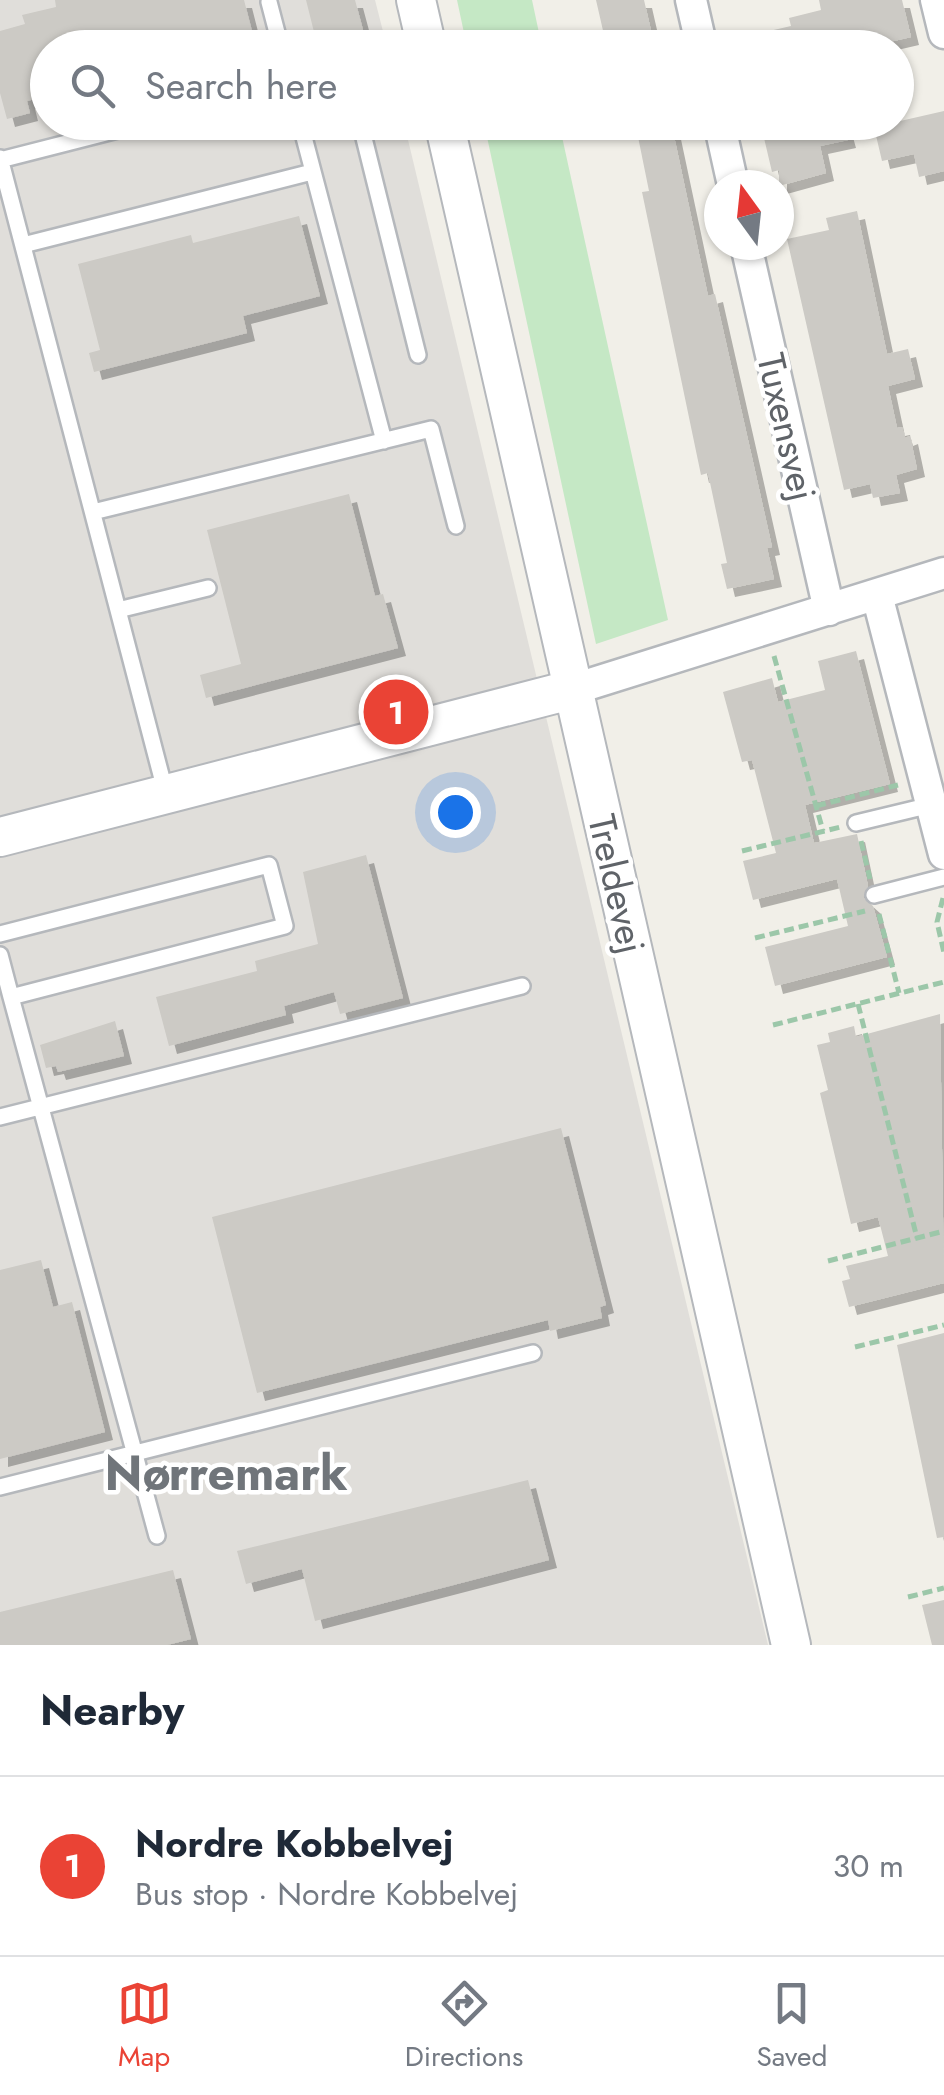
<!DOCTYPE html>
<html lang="en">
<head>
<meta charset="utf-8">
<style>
	body { margin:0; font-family:Jost,sans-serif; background:#f6f6f7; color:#1f2937 }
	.compass { position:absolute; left:704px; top:170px; width:90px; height:90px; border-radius:50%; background:#fff; box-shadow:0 2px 8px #0004; rotate:345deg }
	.you { position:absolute; left:455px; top:812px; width:35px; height:35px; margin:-25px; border:8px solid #fff; border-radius:50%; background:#1a73e8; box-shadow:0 0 0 15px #1a73e833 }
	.badge { display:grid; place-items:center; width:65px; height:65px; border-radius:50%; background:#ea4335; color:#fff; font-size:32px; font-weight:700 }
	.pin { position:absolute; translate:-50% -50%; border:5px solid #fff; box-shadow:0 2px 10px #0006 }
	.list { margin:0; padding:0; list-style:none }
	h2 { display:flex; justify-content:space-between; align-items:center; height:130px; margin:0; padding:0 40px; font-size:42px }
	h2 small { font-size:32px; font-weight:400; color:#747a83 }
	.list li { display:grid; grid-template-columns:65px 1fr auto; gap:30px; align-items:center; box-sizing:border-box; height:180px; padding:0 40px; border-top:2px solid #e0e1e3 }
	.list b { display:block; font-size:38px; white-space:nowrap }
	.list p { margin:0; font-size:32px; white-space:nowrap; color:#747a83 }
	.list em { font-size:32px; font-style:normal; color:#747a83 }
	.icon { flex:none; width:55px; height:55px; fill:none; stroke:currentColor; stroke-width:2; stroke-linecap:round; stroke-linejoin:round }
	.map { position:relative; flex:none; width:944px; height:1645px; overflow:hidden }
	.search { position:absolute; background:#fff; box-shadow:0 2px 8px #0004; left:30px; right:30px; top:30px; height:110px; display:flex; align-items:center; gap:25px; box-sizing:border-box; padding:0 35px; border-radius:55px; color:#747a83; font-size:38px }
	.sheet { height:310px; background:#fff }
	nav { display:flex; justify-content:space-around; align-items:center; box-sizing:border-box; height:140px; border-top:2px solid #e0e1e3; background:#fff; font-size:28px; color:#747a83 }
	nav a { display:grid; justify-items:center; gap:5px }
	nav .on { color:#ea4335 }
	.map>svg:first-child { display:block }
</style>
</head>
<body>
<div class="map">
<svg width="944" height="1645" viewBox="0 0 944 1645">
	<defs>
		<filter id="shadow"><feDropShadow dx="8" dy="8" stdDeviation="0" flood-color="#0004"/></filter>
	</defs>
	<rect width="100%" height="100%" fill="#f1efe8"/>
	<path fill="#e0deda" d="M 0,0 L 375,0 L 387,47 L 48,48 L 48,122 L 404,123 L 768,1645 L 0,1645 Z"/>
	<path fill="#c5e8c5" d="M 457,0 L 532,0 L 542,47 L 467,47 Z
		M 484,123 L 559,123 L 668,620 L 596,644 Z"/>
	<path fill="#cccac5" filter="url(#shadow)" d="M 55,0 L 244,0 L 255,43 L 238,48 L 48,48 L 48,96 L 27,101 L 30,113 L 7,119 L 0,93 L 0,31 L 25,24 L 22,15 L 56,7 Z
		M 306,0 L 355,0 L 366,41 L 318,48 Z
		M 596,0 L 644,0 L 655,48 L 607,48 Z
		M 819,0 L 902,0 L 911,37 L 885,43 L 886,48 L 736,48 L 735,39 L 791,26 L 789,18 L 821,10 Z
		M 944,111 L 944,171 L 919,177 L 914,154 L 882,161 L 874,127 Z
		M 635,122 L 671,122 L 708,296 L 715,294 L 753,462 L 772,547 L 767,548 L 774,579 L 727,589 L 721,564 L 727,563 L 708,473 L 701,475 L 642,192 L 649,191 Z
		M 813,122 L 843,122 L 848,140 L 820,146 L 826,173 L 779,186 L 779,170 L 772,172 L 764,138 L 779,135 L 779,126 L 786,125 L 788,132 L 813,126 Z
		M 857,211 L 887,354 L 908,349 L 915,379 L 888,386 L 897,428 L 902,427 L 905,438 L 910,436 L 917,469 L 896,475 L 900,493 L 873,498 L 870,484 L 844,490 L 787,239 L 829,230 L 826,218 Z
		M 299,216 L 320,296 L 243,316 L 247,333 L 94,372 L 89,353 L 100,350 L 78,264 L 191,235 L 193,243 Z
		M 349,494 L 375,596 L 383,594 L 398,648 L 206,698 L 200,675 L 241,664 L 207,530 Z
		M 856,651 L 890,784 L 805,805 L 814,843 L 857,834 L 868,886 L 863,897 L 873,906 L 887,957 L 775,986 L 765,947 L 848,926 L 837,879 L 753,900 L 743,861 L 776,853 L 752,760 L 742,762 L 723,692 L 772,678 L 778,702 L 825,690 L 818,661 Z
		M 366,855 L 403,998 L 340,1014 L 334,992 L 284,1006 L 286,1015 L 169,1046 L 156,997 L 257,971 L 255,961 L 318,944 L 303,872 Z
		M 940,1014 L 944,1283 L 849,1307 L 842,1281 L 850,1279 L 846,1266 L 888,1256 L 878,1217 L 851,1224 L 820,1093 L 828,1090 L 817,1045 L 830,1042 L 828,1033 L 854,1026 L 856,1037 Z
		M 115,1021 L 124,1056 L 58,1072 L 56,1066 L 46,1068 L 40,1045 Z
		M 561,1128 L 606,1305 L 600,1307 L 602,1318 L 550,1331 L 548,1320 L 257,1393 L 212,1217 Z
		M 41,1260 L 53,1307 L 72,1302 L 105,1432 L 0,1459 L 0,1270 Z
		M 944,1333 L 944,1537 L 937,1538 L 897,1345 Z
		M 528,1480 L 549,1560 L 315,1621 L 302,1569 L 246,1584 L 237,1551 Z
		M 173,1570 L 191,1639 L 167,1645 L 0,1645 L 0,1612 Z
		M 944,1600 L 944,1645 L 932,1645 L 922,1605 Z"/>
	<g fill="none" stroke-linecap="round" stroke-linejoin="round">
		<defs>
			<path id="service" d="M 269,2 L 281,48
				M 300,122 L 384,441
				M 360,122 L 418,355
				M 0,158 L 166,794
				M 0,160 L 149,122
				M 23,245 L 312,172
				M 93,512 L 431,429 L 456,526
				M 118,610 L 208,588
				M 856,823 L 935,804
				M 874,895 L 944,877
				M 0,934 L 269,865 L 285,926 L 11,997 L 0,955
				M 11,997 L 157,1536
				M 0,1117 L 522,986
				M 0,1487 L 533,1353"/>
			<path id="minor" d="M 691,0 L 702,48
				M 936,0 L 944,33
				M 719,122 L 733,185
				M 746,245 L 829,610
				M 877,595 L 944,854
				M 574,689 L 944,573"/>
			<path id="tertiary" d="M 416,0 L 427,48
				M 444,122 L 791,1645
				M 0,837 L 574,689"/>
		</defs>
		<use href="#service" stroke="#b5b8bc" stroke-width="20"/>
		<use href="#minor" stroke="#b5b8bc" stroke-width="35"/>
		<use href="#tertiary" stroke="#b5b8bc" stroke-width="42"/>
		<path stroke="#9cc7a9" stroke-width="5" stroke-dasharray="10 5" stroke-linecap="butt" d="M 774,656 L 823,831
			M 816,806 L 898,785
			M 861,841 L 870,879
			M 742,851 L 841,827
			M 943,898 L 937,922 L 944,953
			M 879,914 L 899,993
			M 755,938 L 865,911
			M 858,1004 L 917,1238
			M 773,1025 L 944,982
			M 828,1261 L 944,1231
			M 855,1347 L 944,1325
			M 908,1597 L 944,1588"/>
		<use href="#service" stroke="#fff" stroke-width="15"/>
		<use href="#minor" stroke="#fff" stroke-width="30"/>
		<use href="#tertiary" stroke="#fff" stroke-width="38"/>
	</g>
	<g text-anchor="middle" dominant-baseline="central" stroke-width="9" stroke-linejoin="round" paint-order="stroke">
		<g font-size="38" fill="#5f6368" stroke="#fff">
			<text transform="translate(787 427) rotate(77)">Tuxensvej</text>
			<text transform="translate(617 884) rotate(77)">Treldevej</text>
		</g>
		<g font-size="48" font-weight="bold" fill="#70757a" stroke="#fff">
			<text x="226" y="1473">Nørremark</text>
		</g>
	</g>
</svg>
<svg class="compass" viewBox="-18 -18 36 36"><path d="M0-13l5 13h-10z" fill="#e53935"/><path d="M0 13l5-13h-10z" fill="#747a83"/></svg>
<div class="you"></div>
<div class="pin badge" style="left:396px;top:712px">1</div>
<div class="search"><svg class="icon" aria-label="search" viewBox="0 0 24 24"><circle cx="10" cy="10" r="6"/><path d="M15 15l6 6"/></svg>Search here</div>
</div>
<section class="sheet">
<h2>Nearby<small></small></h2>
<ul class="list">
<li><span class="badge">1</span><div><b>Nordre Kobbelvej</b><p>Bus stop · Nordre Kobbelvej</p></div><em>30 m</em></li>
</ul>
</section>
<nav>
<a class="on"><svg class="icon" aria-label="map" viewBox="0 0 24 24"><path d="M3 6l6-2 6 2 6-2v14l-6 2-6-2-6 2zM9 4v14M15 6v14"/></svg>Map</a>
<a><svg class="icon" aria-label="directions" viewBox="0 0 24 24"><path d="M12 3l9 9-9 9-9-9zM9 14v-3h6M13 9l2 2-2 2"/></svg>Directions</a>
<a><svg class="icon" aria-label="saved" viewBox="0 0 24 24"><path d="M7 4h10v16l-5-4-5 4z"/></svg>Saved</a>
</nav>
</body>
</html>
